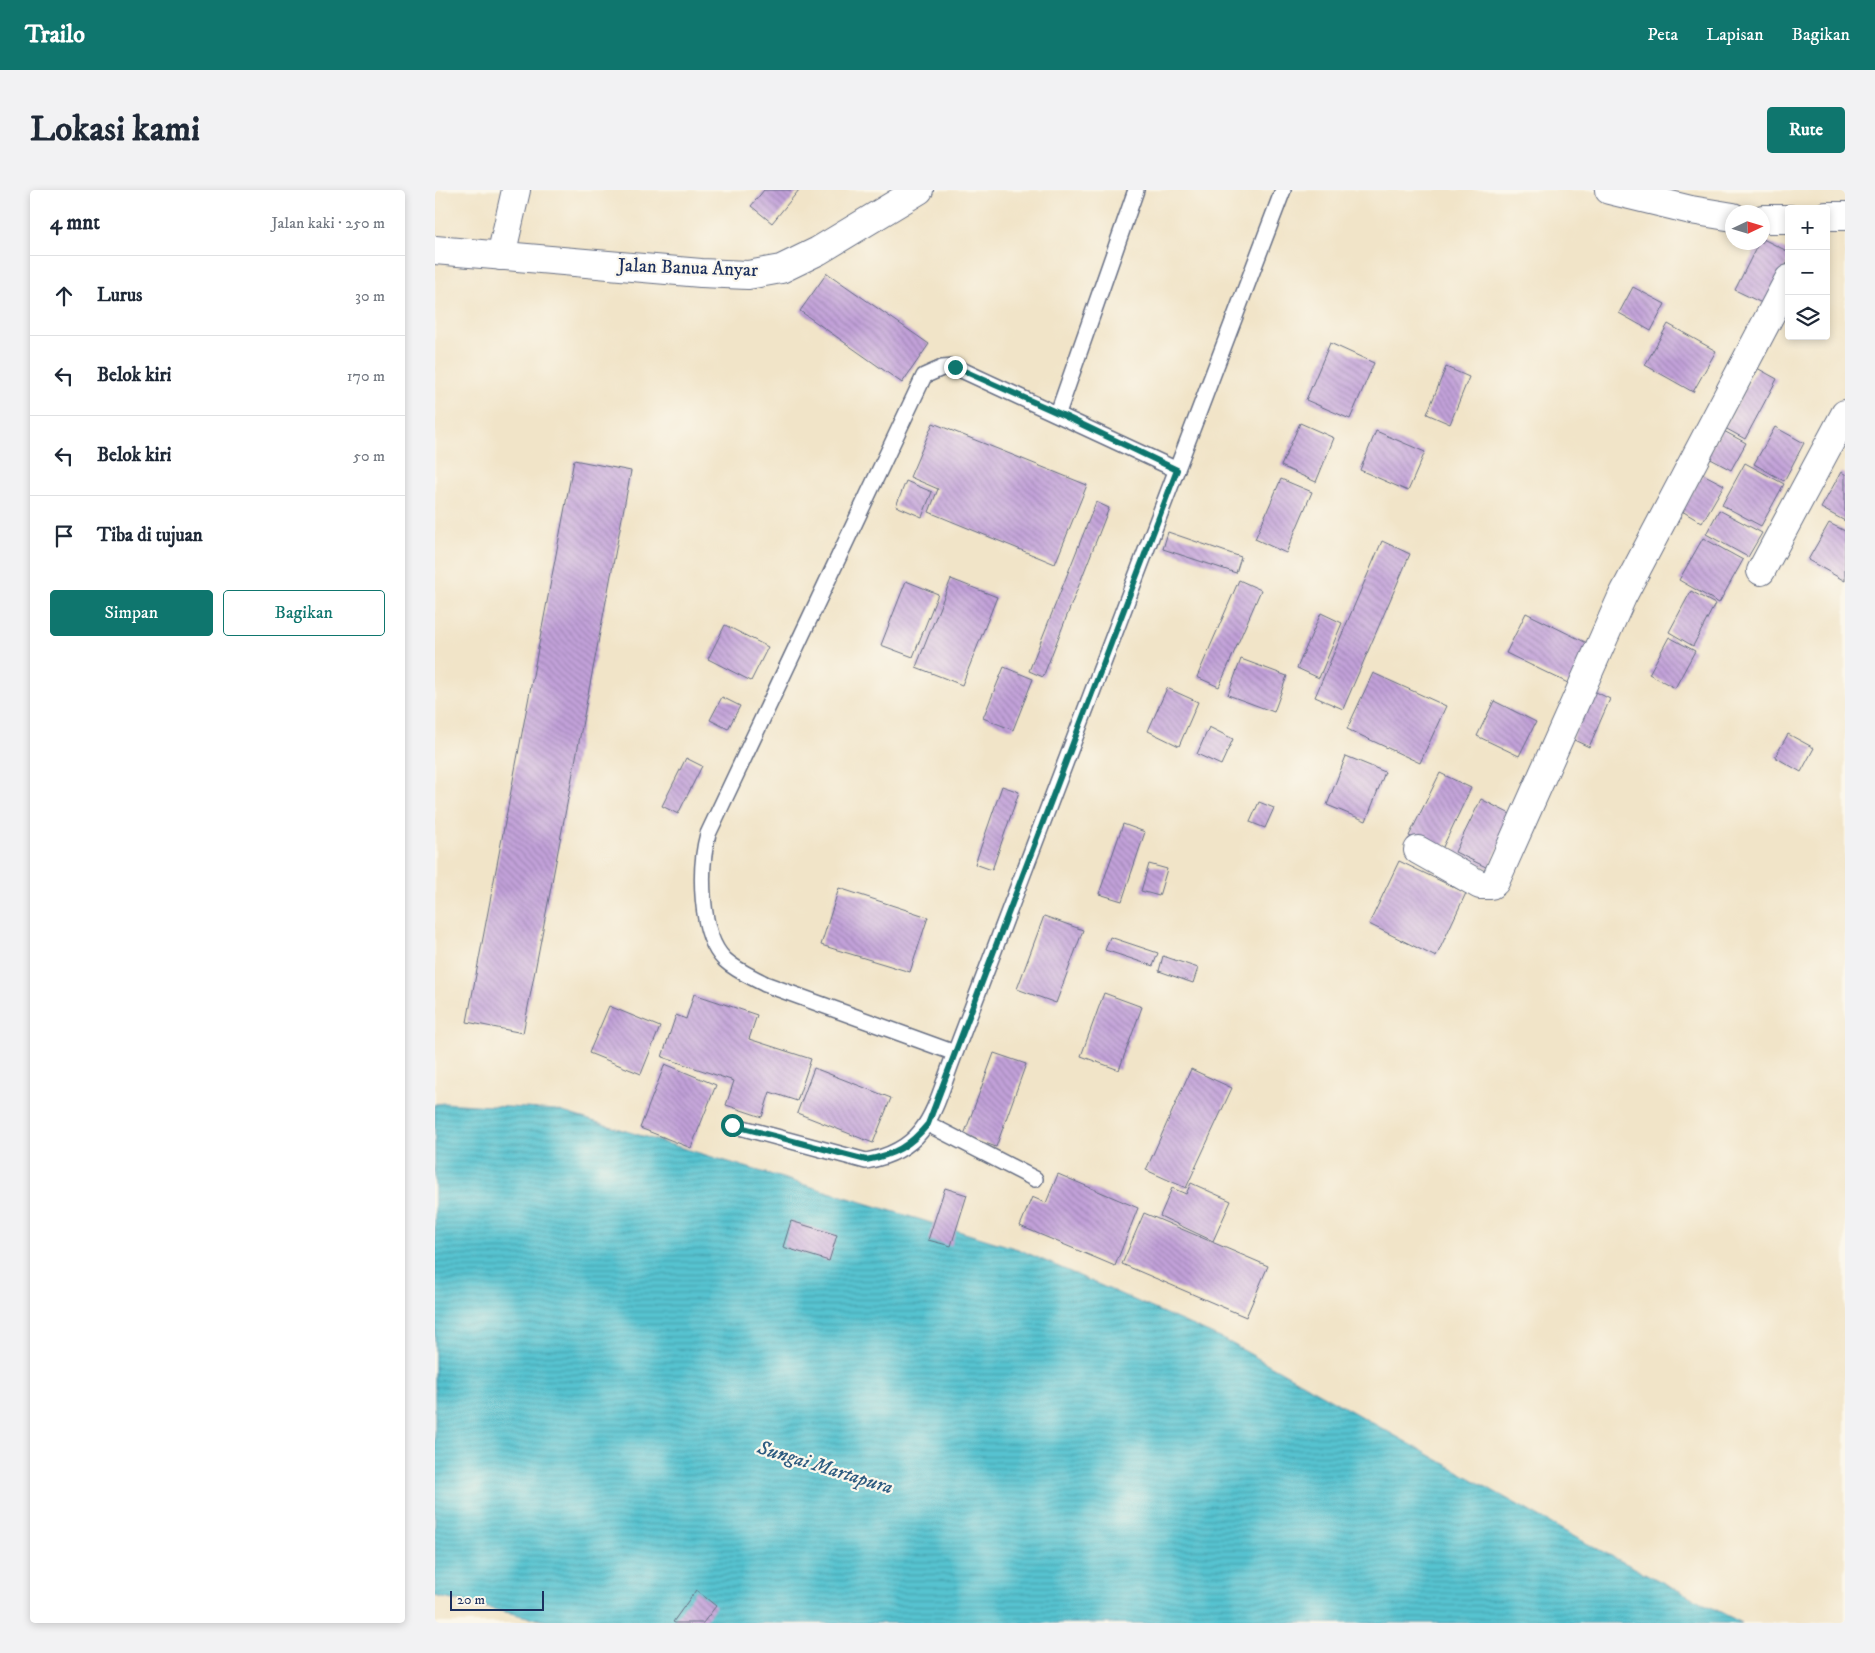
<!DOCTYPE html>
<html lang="id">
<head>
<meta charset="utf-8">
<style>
	body { margin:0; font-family:"IM FELL DW Pica",serif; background:#f2f2f3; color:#1f2937 }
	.controls { position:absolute; right:15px; top:15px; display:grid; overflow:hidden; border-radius:5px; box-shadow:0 2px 8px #0003 }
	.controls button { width:45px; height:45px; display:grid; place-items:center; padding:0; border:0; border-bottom:1px solid #e0e1e3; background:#fff; color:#1f2937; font:25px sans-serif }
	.compass { position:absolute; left:1290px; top:15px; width:45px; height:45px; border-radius:50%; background:#fff; box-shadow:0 2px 8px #0003; rotate:86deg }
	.scale { position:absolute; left:15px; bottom:12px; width:94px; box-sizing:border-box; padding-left:5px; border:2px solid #1b2f5e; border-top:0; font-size:14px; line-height:18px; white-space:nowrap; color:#1b2f5e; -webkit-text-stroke:4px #fbf7ec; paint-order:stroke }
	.stop { position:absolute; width:15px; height:15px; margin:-11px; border:4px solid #0f766e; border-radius:50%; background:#fff }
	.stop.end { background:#0f766e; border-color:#fff; box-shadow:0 1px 5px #0008 }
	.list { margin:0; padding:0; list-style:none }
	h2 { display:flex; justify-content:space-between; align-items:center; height:65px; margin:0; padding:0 20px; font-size:21px }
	h2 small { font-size:16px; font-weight:400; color:#747a83 }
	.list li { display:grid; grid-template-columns:32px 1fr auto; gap:15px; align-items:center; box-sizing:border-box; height:80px; padding:0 20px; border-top:1px solid #e0e1e3 }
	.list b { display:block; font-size:19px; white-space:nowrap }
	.list em { font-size:16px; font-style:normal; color:#747a83 }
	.actions { display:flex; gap:10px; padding:15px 20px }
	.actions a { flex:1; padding:11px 0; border:1px solid #0f766e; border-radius:5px; text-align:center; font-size:18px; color:#0f766e }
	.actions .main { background:#0f766e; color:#fff }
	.icon { flex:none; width:28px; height:28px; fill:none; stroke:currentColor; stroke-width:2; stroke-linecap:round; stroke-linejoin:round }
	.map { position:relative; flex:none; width:1410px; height:1433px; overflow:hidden; border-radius:5px }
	header { display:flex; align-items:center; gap:30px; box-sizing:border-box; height:70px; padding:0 25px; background:#0f766e; color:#fff }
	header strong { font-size:24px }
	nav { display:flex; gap:28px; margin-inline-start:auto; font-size:18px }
	.intro { display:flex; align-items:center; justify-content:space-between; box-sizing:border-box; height:120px; padding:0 30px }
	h1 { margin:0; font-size:35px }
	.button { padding:12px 22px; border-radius:5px; background:#0f766e; color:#fff; font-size:18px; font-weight:700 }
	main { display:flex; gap:30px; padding:0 30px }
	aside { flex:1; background:#fff; border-radius:5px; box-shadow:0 2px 8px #0003 }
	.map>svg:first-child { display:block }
</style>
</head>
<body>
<header>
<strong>Trailo</strong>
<nav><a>Peta</a><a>Lapisan</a><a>Bagikan</a></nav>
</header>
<div class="intro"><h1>Lokasi kami</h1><a class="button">Rute</a></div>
<main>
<aside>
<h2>4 mnt<small>Jalan kaki · 250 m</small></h2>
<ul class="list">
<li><svg class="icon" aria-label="ahead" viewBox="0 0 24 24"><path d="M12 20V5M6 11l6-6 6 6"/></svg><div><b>Lurus</b></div><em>30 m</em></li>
<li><svg class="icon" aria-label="left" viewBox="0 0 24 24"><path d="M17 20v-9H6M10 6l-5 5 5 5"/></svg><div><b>Belok kiri</b></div><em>170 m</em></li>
<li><svg class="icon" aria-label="left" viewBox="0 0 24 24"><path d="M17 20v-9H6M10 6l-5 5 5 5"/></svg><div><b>Belok kiri</b></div><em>50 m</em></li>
<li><svg class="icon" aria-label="arrive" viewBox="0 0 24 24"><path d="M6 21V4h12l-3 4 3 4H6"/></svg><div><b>Tiba di tujuan</b></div></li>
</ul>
<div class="actions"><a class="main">Simpan</a><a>Bagikan</a></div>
</aside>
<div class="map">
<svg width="1410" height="1433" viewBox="0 0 1410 1433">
	<defs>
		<pattern id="water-rules" width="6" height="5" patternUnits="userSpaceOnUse" patternTransform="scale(1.25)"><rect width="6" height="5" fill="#56c3d0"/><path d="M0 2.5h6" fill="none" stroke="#469fac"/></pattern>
		<pattern id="building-back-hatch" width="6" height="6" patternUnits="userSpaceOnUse" patternTransform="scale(1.25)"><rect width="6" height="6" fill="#c2a1d9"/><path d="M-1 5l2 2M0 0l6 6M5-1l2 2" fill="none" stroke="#9d84b3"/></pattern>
	</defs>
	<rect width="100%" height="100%" fill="#fbf7ec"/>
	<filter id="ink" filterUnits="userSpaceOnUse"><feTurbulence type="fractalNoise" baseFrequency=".02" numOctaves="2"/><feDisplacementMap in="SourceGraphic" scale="10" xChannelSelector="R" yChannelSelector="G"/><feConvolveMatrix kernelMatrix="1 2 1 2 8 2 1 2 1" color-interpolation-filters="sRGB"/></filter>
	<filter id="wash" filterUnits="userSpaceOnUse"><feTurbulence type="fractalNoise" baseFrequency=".0096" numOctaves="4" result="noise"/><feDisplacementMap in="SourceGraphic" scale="20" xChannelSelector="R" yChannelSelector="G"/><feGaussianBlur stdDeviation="1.12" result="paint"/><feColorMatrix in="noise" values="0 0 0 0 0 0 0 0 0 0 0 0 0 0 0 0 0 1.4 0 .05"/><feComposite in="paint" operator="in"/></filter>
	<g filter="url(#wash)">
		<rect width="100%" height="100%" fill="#f1e4c8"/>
		<path fill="url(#water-rules)" stroke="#387997" d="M 9,913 L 121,920 L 583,1059 L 792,1151 L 1147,1351 L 1307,1433 L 119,1433 L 0,1406 L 0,914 Z"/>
		<g id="blocks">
			<path fill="url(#building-back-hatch)" d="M 329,0 L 364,0 L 337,33 L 316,16 Z
				M 1328,49 L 1354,62 L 1354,69 L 1331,115 L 1300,100 L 1324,52 L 1328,52 Z
				M 392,83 L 494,154 L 467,193 L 365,121 Z
				M 1198,97 L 1230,114 L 1216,141 L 1184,123 Z
				M 1233,134 L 1281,161 L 1258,202 L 1210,175 Z
				M 895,153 L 939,173 L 915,229 L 871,210 Z
				M 1011,177 L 1034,187 L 1015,234 L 992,224 Z
				M 1322,178 L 1342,189 L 1310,249 L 1290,238 Z
				M 498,233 L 652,295 L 620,374 L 494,322 L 503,299 L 475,287 Z
				M 865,233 L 899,248 L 881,292 L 846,276 Z
				M 1340,237 L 1369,253 L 1349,291 L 1319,274 Z
				M 1287,240 L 1311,253 L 1296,280 L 1272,267 Z
				M 941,241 L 990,262 L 973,301 L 925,280 Z
				M 139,270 L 196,281 L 88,843 L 32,832 Z
				M 1310,273 L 1349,294 L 1326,336 L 1287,315 Z
				M 1406,282 L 1410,284 L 1410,331 L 1386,318 Z
				M 1268,284 L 1289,295 L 1267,333 L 1247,321 Z
				M 846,289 L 877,302 L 851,363 L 820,349 Z
				M 471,291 L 497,302 L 487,327 L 461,316 Z
				M 661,312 L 674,318 L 608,487 L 594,481 Z
				M 1284,320 L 1327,343 L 1313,367 L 1271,344 Z
				M 1394,333 L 1410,341 L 1410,391 L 1373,370 Z
				M 733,342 L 806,367 L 801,383 L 728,359 Z
				M 1268,348 L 1308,370 L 1284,413 L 1244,390 Z
				M 947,351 L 975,364 L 908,519 L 880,507 Z
				M 516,389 L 562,407 L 527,495 L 481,477 Z
				M 804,390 L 826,400 L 784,497 L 762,487 Z
				M 471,391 L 503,404 L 478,467 L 446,455 Z
				M 1256,401 L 1280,414 L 1258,456 L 1234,442 Z
				M 886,423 L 907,433 L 884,488 L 862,478 Z
				M 1091,423 L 1154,454 L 1135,494 L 1071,463 Z
				M 290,435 L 333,457 L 316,491 L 273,469 Z
				M 1234,447 L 1260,461 L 1240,498 L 1214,484 Z
				M 806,469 L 852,486 L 839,522 L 793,505 Z
				M 569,477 L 598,489 L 578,540 L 548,528 Z
				M 938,483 L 1011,516 L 985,573 L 912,539 Z
				M 732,498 L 763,512 L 744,556 L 713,541 Z
				M 1159,501 L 1175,509 L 1154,557 L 1137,549 Z
				M 287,507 L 305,516 L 293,539 L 275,530 Z
				M 1059,511 L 1101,532 L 1084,566 L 1042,546 Z
				M 774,537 L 798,549 L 786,575 L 762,564 Z
				M 1353,544 L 1379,558 L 1366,582 L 1340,567 Z
				M 911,566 L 950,582 L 931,631 L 892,615 Z
				M 251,568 L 267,576 L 243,624 L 227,616 Z
				M 1005,583 L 1036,598 L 1006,661 L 974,646 Z
				M 567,596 L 584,602 L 557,680 L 540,674 Z
				M 1046,609 L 1079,626 L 1053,678 L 1020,662 Z
				M 824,612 L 839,618 L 830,638 L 815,632 Z
				M 688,634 L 710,642 L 687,711 L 664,704 Z
				M 964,671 L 1031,703 L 1001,767 L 934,734 Z
				M 714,674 L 732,679 L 724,706 L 706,701 Z
				M 404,698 L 493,727 L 475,782 L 386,755 Z
				M 609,726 L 648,740 L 621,813 L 582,799 Z
				M 675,747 L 723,763 L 718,776 L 670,760 Z
				M 728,766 L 763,778 L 758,793 L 724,781 Z
				M 669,803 L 707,817 L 684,880 L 646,866 Z
				M 259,804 L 322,825 L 314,849 L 376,869 L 362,911 L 335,902 L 327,927 L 291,915 L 299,891 L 227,867 L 241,825 L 251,829 Z
				M 174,816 L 225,837 L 206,884 L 154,863 Z
				M 559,863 L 591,874 L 561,957 L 529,945 Z
				M 230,874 L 281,895 L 256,958 L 205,938 Z
				M 379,878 L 456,908 L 438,953 L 362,923 Z
				M 756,879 L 797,898 L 751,998 L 711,980 Z
				M 623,984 L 703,1018 L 680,1076 L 585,1036 L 597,1007 L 611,1013 Z
				M 756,993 L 796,1011 L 778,1051 L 725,1026 L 737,998 L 751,1004 Z
				M 510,998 L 532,1005 L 516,1056 L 493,1050 Z
				M 709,1023 L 833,1076 L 811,1127 L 687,1074 Z
				M 356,1031 L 402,1045 L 394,1071 L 348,1057 Z
				M 261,1400 L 281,1416 L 268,1433 L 240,1433 L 238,1432 Z"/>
		</g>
	</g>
	<g filter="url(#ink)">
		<use href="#blocks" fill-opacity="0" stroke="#666e83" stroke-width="1"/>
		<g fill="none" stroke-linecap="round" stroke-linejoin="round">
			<defs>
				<path id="lane" d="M 623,223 L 701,0
					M 742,280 L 520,177 L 507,178 L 489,186 L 273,644 C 264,677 264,745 290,770 C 302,781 317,787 330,794 L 520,863 L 848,0
					M 493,934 L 600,989
					M 297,935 L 431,971 C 496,959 499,916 520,863"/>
				<path id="street" d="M 66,66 L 81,0
					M 1326,381 L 1410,224
					M 983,660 L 1045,695 L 1056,695 L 1060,692 L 1187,407 L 1354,89"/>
				<path id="secondary" d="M 1174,0 L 1256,20 L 1298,27
					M 1391,26 L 1410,26
					M 1328,29 L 1354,29
					M 0,60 L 266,83 L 313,85 L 346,79 L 383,61 L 484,0"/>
			</defs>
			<use href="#lane" stroke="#666e83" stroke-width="18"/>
			<use href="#street" stroke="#666e83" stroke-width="30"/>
			<use href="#secondary" stroke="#666e83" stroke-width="30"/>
			<use href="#lane" stroke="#fff" stroke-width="15"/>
			<use href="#street" stroke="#fff" stroke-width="28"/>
			<use href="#secondary" stroke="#fff" stroke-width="28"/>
		</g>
	</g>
	<g fill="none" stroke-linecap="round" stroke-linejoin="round" filter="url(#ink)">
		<path stroke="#0f766e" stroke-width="6" d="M 297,935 L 431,970 C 459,965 475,956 493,934 L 742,280 L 623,223 L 520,177"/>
	</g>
	<g text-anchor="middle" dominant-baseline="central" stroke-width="4.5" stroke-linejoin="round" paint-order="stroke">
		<g font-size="19" fill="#1b2f5e" stroke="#fbf7ec">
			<text transform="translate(253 78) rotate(2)">Jalan Banua Anyar</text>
		</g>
		<g font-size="20" font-style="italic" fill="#2d5b80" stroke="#fbf7ec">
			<text transform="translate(390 1278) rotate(17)">Sungai Martapura</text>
		</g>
	</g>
</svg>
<div class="controls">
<button>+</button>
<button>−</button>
<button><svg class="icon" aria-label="layers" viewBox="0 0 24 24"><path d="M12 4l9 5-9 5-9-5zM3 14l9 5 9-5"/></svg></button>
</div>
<svg class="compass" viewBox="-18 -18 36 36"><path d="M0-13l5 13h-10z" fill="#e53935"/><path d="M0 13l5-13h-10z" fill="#747a83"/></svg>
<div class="scale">20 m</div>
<div class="stop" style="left:297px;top:935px"></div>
<div class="stop end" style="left:520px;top:177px"></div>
</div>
</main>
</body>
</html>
